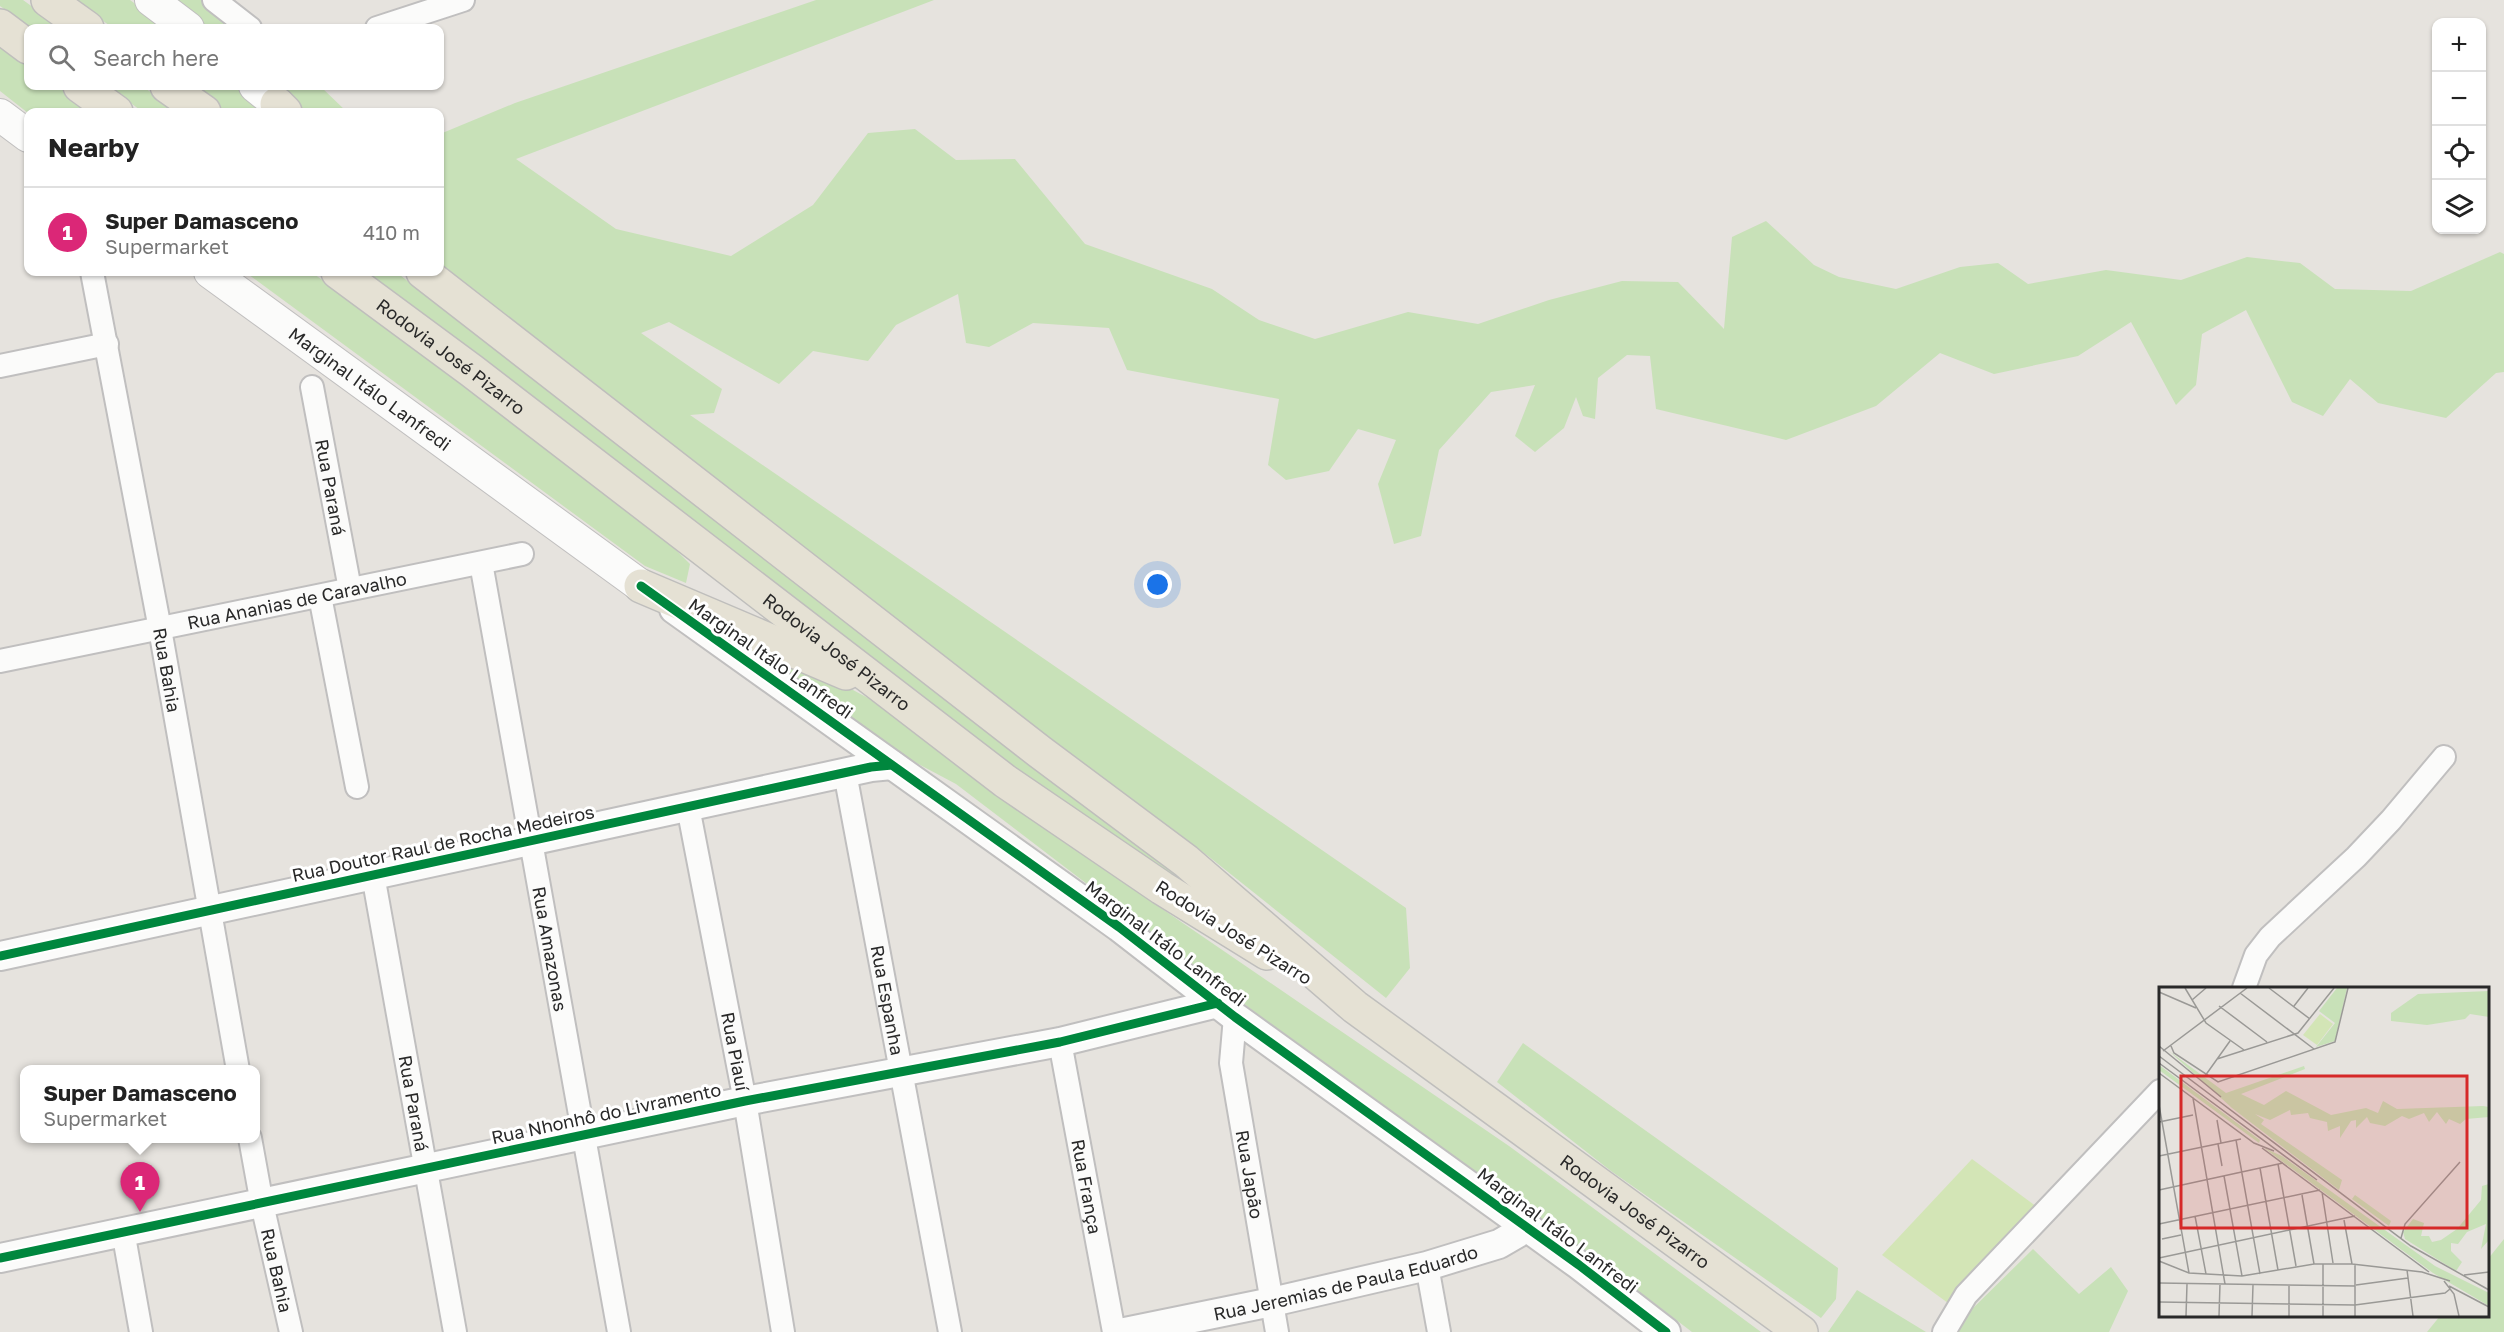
<!DOCTYPE html>
<html lang="en">
<head>
<meta charset="utf-8">
<style>
	body { margin:0; font-family:"Golos Text",sans-serif; background:#f2f2f2; color:#222 }
	.controls { position:absolute; right:18px; top:18px; display:grid; overflow:hidden; border-radius:12px; box-shadow:0 2px 4px #0004 }
	.controls button { width:54px; height:54px; display:grid; place-items:center; padding:0; border:0; border-bottom:2px solid #e0e0e0; background:#fff; color:#222; font:30px sans-serif }
	.you { position:absolute; left:1158px; top:585px; width:21px; height:21px; margin:-15px; border:4px solid #fff; border-radius:50%; background:#1a73e8; box-shadow:0 0 0 9px #1a73e833 }
	.badge { display:grid; place-items:center; width:39px; height:39px; border-radius:50%; background:#db2777; color:#fff; font-size:20px; font-weight:700 }
	.pin { position:absolute; translate:-50% -50px; filter:drop-shadow(0 2px 3px #0008) }
	.pin::after { content:''; position:absolute; top:32px; width:21px; height:18px; background:inherit; clip-path:polygon(0 0,100% 0,50% 100%) }
	.popup { position:absolute; left:20px; top:1065px; width:240px; height:78px; box-sizing:border-box; display:grid; place-content:center; border-radius:12px; background:#fff; filter:drop-shadow(0 2px 4px #0005); font-size:20px; white-space:nowrap; color:#767676 }
	.popup b { font-size:22px; color:#222 }
	.popup::after { content:''; position:absolute; left:50%; top:100%; margin-left:-12px; border:12px solid transparent; border-top-color:#fff }
	.list { margin:0; padding:0; list-style:none }
	h2 { display:flex; justify-content:space-between; align-items:center; height:78px; margin:0; padding:0 24px; font-size:26px }
	h2 small { font-size:20px; font-weight:400; color:#767676 }
	.list li { display:grid; grid-template-columns:39px 1fr auto; gap:18px; align-items:center; box-sizing:border-box; height:90px; padding:0 24px; border-top:2px solid #e0e0e0 }
	.list b { display:block; font-size:22px; white-space:nowrap }
	.list p { margin:0; font-size:20px; white-space:nowrap; color:#767676 }
	.list em { font-size:20px; font-style:normal; color:#767676 }
	.icon { flex:none; width:33px; height:33px; fill:none; stroke:currentColor; stroke-width:2; stroke-linecap:round; stroke-linejoin:round }
	.map { position:relative; flex:none; width:2504px; height:1332px; overflow:hidden }
	.search { position:absolute; background:#fff; box-shadow:0 2px 4px #0004; left:24px; top:24px; width:420px; height:66px; display:flex; align-items:center; gap:15px; box-sizing:border-box; padding:0 21px; border-radius:12px; color:#767676; font-size:22px }
	.panel { position:absolute; background:#fff; box-shadow:0 2px 4px #0004; left:24px; top:108px; width:420px; height:168px; border-radius:12px }
	.map>svg:first-child { display:block }
</style>
</head>
<body>
<div class="map">
<svg width="2504" height="1332" viewBox="0 0 2504 1332">
	<rect width="100%" height="100%" fill="#e6e3de"/>
	<path fill="#c8e1b8" d="M 0,0 L 23,0 L 62,28 L 31,28 L 0,6 Z
		M 74,0 L 130,0 L 168,28 L 113,28 Z
		M 164,0 L 204,0 L 241,28 L 202,28 Z
		M 816,0 L 934,0 L 516,159 L 616,229 L 731,256 L 813,205 L 868,133 L 915,129 L 956,160 L 1015,159 L 1085,244 L 1212,289 L 1259,320 L 1315,339 L 1408,312 L 1478,324 L 1549,300 L 1622,281 L 1678,282 L 1724,329 L 1732,237 L 1766,221 L 1814,265 L 1839,277 L 1896,289 L 1960,267 L 1998,263 L 2028,284 L 2106,270 L 2181,280 L 2247,257 L 2300,263 L 2335,289 L 2411,291 L 2500,252 L 2504,254 L 2504,372 L 2496,373 L 2446,418 L 2378,403 L 2350,379 L 2323,416 L 2292,402 L 2246,310 L 2202,334 L 2196,385 L 2176,405 L 2131,322 L 2078,356 L 1994,374 L 1940,353 L 1876,406 L 1786,440 L 1656,409 L 1650,356 L 1627,355 L 1598,378 L 1595,419 L 1583,416 L 1576,397 L 1564,428 L 1535,452 L 1515,436 L 1535,385 L 1491,392 L 1439,450 L 1421,536 L 1394,544 L 1378,484 L 1396,440 L 1358,429 L 1329,471 L 1286,480 L 1268,465 L 1279,399 L 1127,370 L 1109,328 L 1033,323 L 989,347 L 966,343 L 958,294 L 896,325 L 868,361 L 813,351 L 779,384 L 669,322 L 641,333 L 722,389 L 714,413 L 690,415 L 1406,908 L 1410,968 L 1386,998 L 1208,856 L 965,679 L 440,272 L 440,134 L 515,103 Z
		M 0,44 L 28,64 L 28,86 L 58,86 L 95,112 L 28,113 L 0,91 Z
		M 107,86 L 142,86 L 179,112 L 143,112 Z
		M 190,86 L 240,86 L 271,112 L 227,112 Z
		M 270,86 L 320,86 L 347,112 L 295,112 Z
		M 245,272 L 311,272 L 404,337 L 668,542 L 690,564 L 686,583 L 645,566 Z
		M 363,272 L 396,272 L 817,600 L 1236,919 L 1011,767 Z
		M 728,628 L 784,653 L 881,705 L 1081,846 L 1155,904 L 1509,1146 L 1761,1332 L 1692,1332 L 1591,1255 L 1264,1019 L 956,784 L 907,758 Z
		M 1523,1043 L 1838,1268 L 1836,1299 L 1821,1318 L 1611,1171 L 1497,1082 Z
		M 2504,1239 L 2504,1332 L 2427,1332 L 2440,1316 L 2488,1316 L 2488,1259 Z
		M 2033,1249 L 2079,1294 L 2111,1267 L 2128,1291 L 2109,1332 L 1958,1332 L 1965,1316 Z
		M 1857,1290 L 1926,1332 L 1828,1332 Z"/>
	<path fill="#d3e5b6" d="M 1972,1159 L 2037,1207 L 1948,1303 L 1882,1255 Z"/>
	<g fill="none" stroke-linecap="round" stroke-linejoin="round">
		<defs>
			<g id="minor">
				<path d="M 214,0 L 250,28"/>
				<path d="M 377,28 L 463,0"/>
				<path id="s1" d="M 92,272 L 160,629 L 238,1070"/>
				<path d="M 0,366 L 107,344"/>
				<path id="s2" d="M 312,387 L 350,589"/>
				<path id="s3" d="M 481,563 L 619,1332"/>
				<path d="M 320,596 L 357,787"/>
				<path id="s4" d="M 0,661 L 522,554"/>
				<path id="s5" d="M 845,773 L 950,1332"/>
				<path id="s6" d="M 688,807 L 745,1101 L 783,1332"/>
				<path id="s7" d="M 373,875 L 455,1332"/>
				<path d="M 2244,988 L 2256,955 L 2270,937 L 2356,857 L 2391,820 L 2444,757"/>
				<path id="s8" d="M 1235,1017 L 1231,1063 L 1277,1332"/>
				<path id="s9" d="M 1060,1042 L 1114,1332"/>
				<path id="s10" d="M 250,1138 L 262,1204 L 291,1332"/>
				<path d="M 123,1231 L 141,1332"/>
				<path d="M 1427,1266 L 1439,1332"/>
				<path d="M 1944,1332 L 1966,1295 L 2160,1091"/>
			</g>
			<g id="tertiary">
				<path d="M 674,609 L 1119,927 L 1235,1017 L 1579,1265 L 1666,1332"/>
				<path d="M 0,956 L 871,767 L 892,765"/>
				<path d="M 0,1258 L 745,1101 L 1060,1042 L 1218,1003"/>
				<path id="s11" d="M 1125,1332 L 1272,1302 L 1427,1266 L 1499,1244 L 1528,1227"/>
			</g>
			<g id="secondary">
				<path d="M 151,0 L 188,28"/>
				<path d="M 255,86 L 277,104"/>
				<path d="M 0,115 L 28,136"/>
				<path id="s12" d="M 210,272 L 641,586"/>
			</g>
			<g id="primary">
				<path d="M 48,0 L 87,28"/>
				<path d="M 0,26 L 28,47"/>
				<path d="M 80,86 L 116,112"/>
				<path d="M 167,86 L 204,112"/>
				<path d="M 277,104 L 285,112"/>
				<path id="s13" d="M 338,272 L 472,371 L 1005,781 L 1162,888 L 1267,953"/>
				<path id="s14" d="M 423,272 L 1040,752 L 1186,861 L 1355,1007 L 1801,1332"/>
				<path d="M 641,586 L 846,673"/>
			</g>
		</defs>
		<use href="#minor" stroke="#c0bfbf" stroke-width="26"/>
		<use href="#tertiary" stroke="#c0bfbf" stroke-width="32"/>
		<use href="#secondary" stroke="#c0bfbf" stroke-width="34"/>
		<use href="#primary" stroke="#bfbebc" stroke-width="36"/>
		<use href="#minor" stroke="#fbfbfa" stroke-width="22"/>
		<use href="#tertiary" stroke="#fbfbfa" stroke-width="28"/>
		<use href="#secondary" stroke="#fbfbfa" stroke-width="32"/>
		<use href="#primary" stroke="#e5e1d4" stroke-width="33"/>
		<defs>
			<path id="cycleway" d="M 641,586 L 1119,927 L 1235,1017 L 1579,1265 L 1666,1332
				M 0,956 L 871,767 L 892,765
				M 0,1258 L 745,1101 L 1060,1042 L 1218,1003"/>
		</defs>
		<use href="#cycleway" stroke="#fff" stroke-width="13"/>
		<use href="#cycleway" stroke="#00873e" stroke-width="9"/>
	</g>
	<g text-anchor="middle" dominant-baseline="central" stroke-width="6" stroke-linejoin="round" paint-order="stroke">
		<g font-size="18" fill="#292929" stroke="#fff">
			<text stroke="none"><textPath href="#s13" startOffset="141">Rodovia José Pizarro</textPath></text>
			<text stroke="none"><textPath href="#s12" startOffset="198">Marginal Itálo Lanfredi</textPath></text>
			<text stroke="none"><textPath href="#s2" startOffset="102">Rua Paraná</textPath></text>
			<text stroke="none"><textPath href="#s4" startOffset="303">Rua Ananias de Caravalho</textPath></text>
			<text stroke="none"><textPath href="#s13" startOffset="627">Rodovia José Pizarro</textPath></text>
			<text transform="translate(771 658) rotate(35)">Marginal Itálo Lanfredi</text>
			<text stroke="none"><textPath href="#s1" startOffset="405">Rua Bahia</textPath></text>
			<text transform="translate(443 843) rotate(-12)">Rua Doutor Raul de Rocha Medeiros</text>
			<text transform="translate(1234 932) rotate(32)">Rodovia José Pizarro</text>
			<text transform="translate(1166 943) rotate(37)">Marginal Itálo Lanfredi</text>
			<text stroke="none"><textPath href="#s3" startOffset="392">Rua Amazonas</textPath></text>
			<text stroke="none"><textPath href="#s5" startOffset="231">Rua Espanha</textPath></text>
			<text stroke="none"><textPath href="#s6" startOffset="249">Rua Piauí</textPath></text>
			<text stroke="none"><textPath href="#s7" startOffset="232">Rua Paraná</textPath></text>
			<text transform="translate(606 1113) rotate(-12)">Rua Nhonhô do Livramento</text>
			<text stroke="none"><textPath href="#s8" startOffset="159">Rua Japão</textPath></text>
			<text stroke="none"><textPath href="#s9" startOffset="147">Rua França</textPath></text>
			<text stroke="none"><textPath href="#s14" startOffset="1534">Rodovia José Pizarro</textPath></text>
			<text transform="translate(1558 1230) rotate(37)">Marginal Itálo Lanfredi</text>
			<text stroke="none"><textPath href="#s10" startOffset="135">Rua Bahia</textPath></text>
			<text stroke="none"><textPath href="#s11" startOffset="226">Rua Jeremias de Paula Eduardo</textPath></text>
		</g>
	</g>
	<g transform="translate(2159 987)">
		<rect width="330" height="330" fill="#e6e3de"/>
		<path d="M 178,1 L 188,1 L 176,54 L 157,60 L 176,36 L 160,24 ZM 330,4 L 330,30 L 311,27 L 306,32 L 268,38 L 232,34 L 232,26 L 259,7 ZM 10,64 L 67,106 L 145,79 L 146,82 L 82,107 L 105,118 L 127,104 L 172,128 L 207,121 L 219,126 L 224,114 L 238,122 L 324,119 L 330,120 L 330,130 L 307,132 L 301,137 L 290,132 L 287,137 L 278,125 L 270,135 L 265,126 L 250,132 L 243,129 L 226,139 L 211,136 L 208,130 L 197,141 L 197,133 L 192,134 L 181,151 L 181,139 L 169,144 L 168,135 L 151,131 L 149,126 L 132,128 L 131,123 L 111,133 L 96,127 L 105,133 L 102,137 L 183,193 L 180,203 L 73,121 ZM 0,78 L 101,153 L 100,156 L 0,83 ZM 105,161 L 123,169 L 276,279 L 330,306 L 330,319 L 274,286 ZM 330,197 L 330,253 L 322,262 L 327,237 L 308,245 L 299,257 L 292,256 L 292,264 L 303,275 L 297,284 L 246,252 L 244,245 L 254,232 L 265,236 L 262,249 L 270,249 L 273,255 L 282,253 L 298,242 L 322,213 L 323,199 ZM 196,208 L 232,234 L 230,239 L 193,212 Z" fill="#c8e1b8"/>
		<path d="M 161,27 L 174,37 L 158,58 L 144,48 Z" fill="#d3e5b6"/>
		<path fill="none" stroke="#9a9996" stroke-width="1.5" d="M 26,1 L 47,36 L 85,63M 110,1 L 151,32M 0,5 L 37,21M 81,6 L 155,62M 33,13 L 47,1M 60,19 L 108,55M 135,19 L 149,1M 0,59 L 62,110M 12,59 L 15,66 L 59,95 L 176,55 L 189,1M 4,64 L 88,1M 0,69 L 252,259 L 330,303M 58,72 L 139,46 L 175,1M 0,76 L 158,193M 0,86 L 95,156 L 115,164M 46,89 L 71,54M 34,111 L 66,297M 0,118 L 30,286M 58,133 L 62,156M 0,135 L 34,128M 77,153 L 101,287M 59,157 L 63,179M 103,161 L 270,285M 0,169 L 82,152M 119,177 L 137,279M 101,181 L 119,283M 65,189 L 83,289M 0,203 L 124,176M 163,205 L 174,276M 143,208 L 155,277M 36,229 L 47,287M 185,233 L 193,277M 0,237 L 161,203M 242,251 L 246,237 L 301,175M 3,252 L 22,248M 0,271 L 196,229M 0,274 L 30,286 L 83,289 L 155,277 L 193,277 L 263,285 L 291,294M 248,283 L 254,329M 305,288 L 330,285M 285,294 L 295,307 L 300,329M 0,296 L 196,299M 197,298 L 249,291M 290,299 L 330,320M 0,315 L 196,318 L 286,306 L 291,302M 27,329 L 28,297M 60,329 L 61,297M 93,329 L 94,298M 130,329 L 130,299M 164,329 L 164,277M 196,329 L 196,278"/>
		<path fill="#d62828" fill-opacity="0.15" stroke="#d62828" stroke-width="3" d="M 22,89 L 308,89 L 308,241 L 22,241 Z"/>
		<rect width="330" height="330" fill="none" stroke="#292929" stroke-width="3"/>
	</g>
</svg>
<div class="controls">
<button>+</button>
<button>−</button>
<button><svg class="icon" aria-label="locate" viewBox="0 0 24 24"><circle cx="12" cy="12" r="6"/><path d="M12 2v4M12 18v4M2 12h4M18 12h4"/></svg></button>
<button><svg class="icon" aria-label="layers" viewBox="0 0 24 24"><path d="M12 4l9 5-9 5-9-5zM3 14l9 5 9-5"/></svg></button>
</div>
<div class="you"></div>
<div class="pin badge" style="left:140px;top:1212px">1</div>
<div class="popup"><b>Super Damasceno</b>Supermarket</div>
<div class="search"><svg class="icon" aria-label="search" viewBox="0 0 24 24"><circle cx="10" cy="10" r="6"/><path d="M15 15l6 6"/></svg>Search here</div>
<section class="panel">
<h2>Nearby<small></small></h2>
<ul class="list">
<li><span class="badge">1</span><div><b>Super Damasceno</b><p>Supermarket</p></div><em>410 m</em></li>
</ul>
</section>
</div>
</body>
</html>
